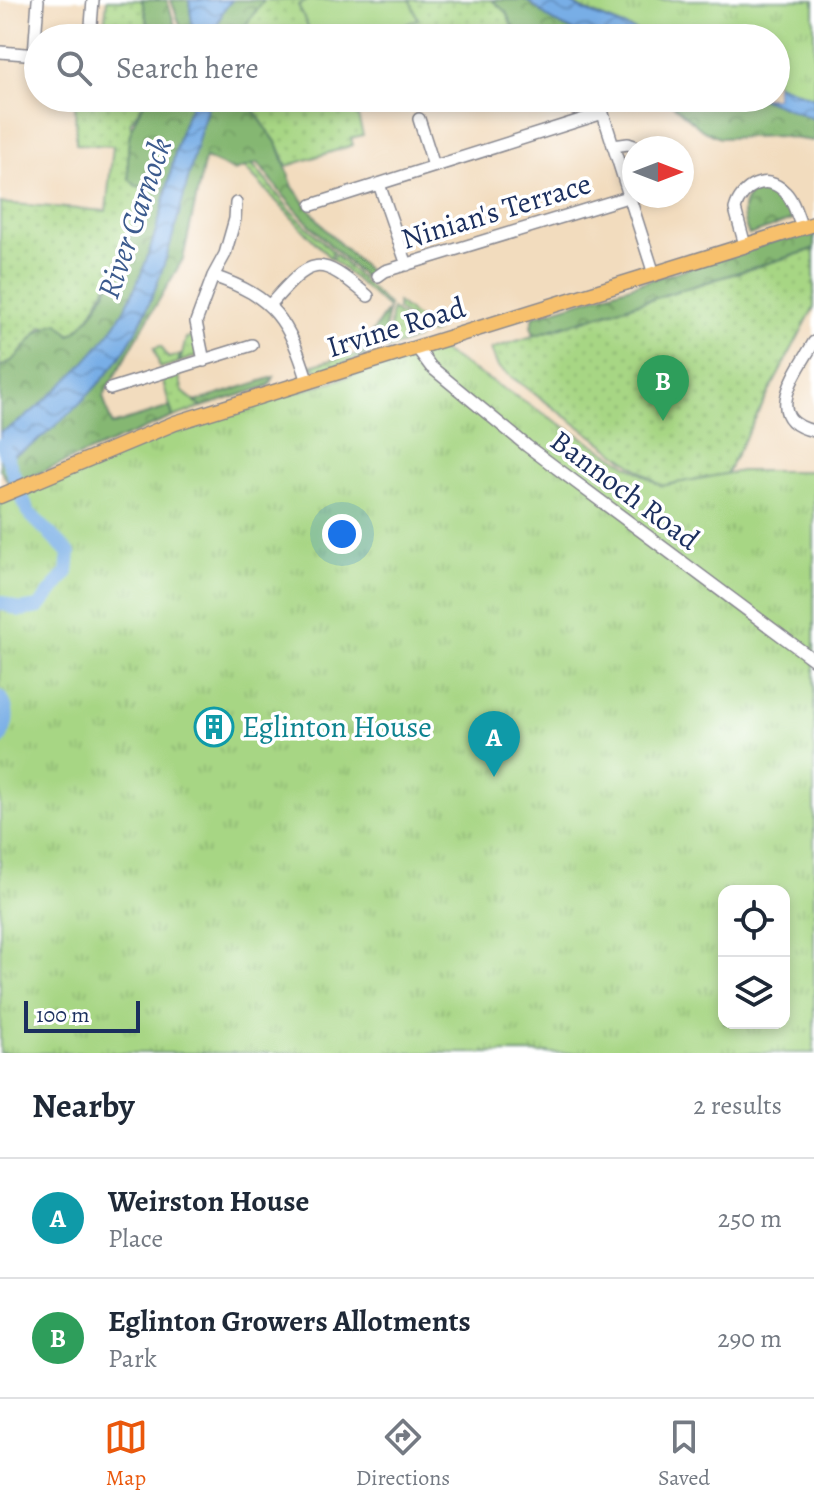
<!DOCTYPE html>
<html lang="en">
<head>
<meta charset="utf-8">
<style>
	body { margin:0; font-family:Alegreya,serif; background:#f6f6f7; color:#1f2937 }
	.controls { position:absolute; right:24px; bottom:24px; display:grid; overflow:hidden; border-radius:16px; box-shadow:0 4px 12px #0003 }
	.controls button { width:72px; height:72px; display:grid; place-items:center; padding:0; border:0; border-bottom:2px solid #e0e1e3; background:#fff; color:#1f2937; font:40px sans-serif }
	.compass { position:absolute; left:622px; top:136px; width:72px; height:72px; border-radius:50%; background:#fff; box-shadow:0 4px 12px #0003; rotate:90deg }
	.scale { position:absolute; left:24px; bottom:20px; width:116px; box-sizing:border-box; padding-left:8px; border:4px solid #1b2f5e; border-top:0; font-size:22px; line-height:28px; white-space:nowrap; color:#1b2f5e; -webkit-text-stroke:6px #fff; paint-order:stroke }
	.you { position:absolute; left:342px; top:534px; width:28px; height:28px; margin:-20px; border:6px solid #fff; border-radius:50%; background:#1a73e8; box-shadow:0 0 0 12px #1a73e833 }
	.badge { display:grid; place-items:center; width:52px; height:52px; border-radius:50%; background:#ea580c; color:#fff; font-size:26px; font-weight:700 }
	.pin { position:absolute; translate:-50% -66px; filter:drop-shadow(0 2px 4px #0008) }
	.pin::after { content:''; position:absolute; top:42px; width:28px; height:24px; background:inherit; clip-path:polygon(0 0,100% 0,50% 100%) }
	.list { margin:0; padding:0; list-style:none }
	h2 { display:flex; justify-content:space-between; align-items:center; height:104px; margin:0; padding:0 32px; font-size:34px }
	h2 small { font-size:26px; font-weight:400; color:#747a83 }
	.list li { display:grid; grid-template-columns:52px 1fr auto; gap:24px; align-items:center; box-sizing:border-box; height:120px; padding:0 32px; border-top:2px solid #e0e1e3 }
	.list b { display:block; font-size:30px; white-space:nowrap }
	.list p { margin:0; font-size:26px; white-space:nowrap; color:#747a83 }
	.list em { font-size:26px; font-style:normal; color:#747a83 }
	.icon { flex:none; width:44px; height:44px; fill:none; stroke:currentColor; stroke-width:2; stroke-linecap:round; stroke-linejoin:round }
	.map { position:relative; flex:none; width:814px; height:1053px; overflow:hidden }
	.search { position:absolute; background:#fff; box-shadow:0 4px 12px #0003; left:24px; right:24px; top:24px; height:88px; display:flex; align-items:center; gap:20px; box-sizing:border-box; padding:0 28px; border-radius:44px; color:#747a83; font-size:30px }
	.sheet { height:344px; background:#fff }
	nav { display:flex; justify-content:space-around; align-items:center; box-sizing:border-box; height:112px; border-top:2px solid #e0e1e3; background:#fff; font-size:22px; color:#747a83 }
	nav a { display:grid; justify-items:center; gap:4px }
	nav .on { color:#ea580c }
	.map>svg:first-child { display:block }
</style>
</head>
<body>
<div class="map">
<svg width="814" height="1053" viewBox="0 0 814 1053">
	<defs>
		<pattern id="grass-dots" width="8" height="8" patternUnits="userSpaceOnUse" patternTransform="scale(2)"><rect width="8" height="8" fill="#a7d684"/><path d="M2 2h.1M6 6h.1" fill="none" stroke="#8fb874" stroke-width="1.8" stroke-linecap="round"/></pattern>
		<pattern id="forest-crowns" width="20" height="18" patternUnits="userSpaceOnUse" patternTransform="scale(2)"><rect width="20" height="18" fill="#85b772"/><path d="M2 6a3 3 0 1 1 6 0M12 15a3 3 0 1 1 6 0" fill="none" stroke="#6c9561"/></pattern>
		<pattern id="park-tufts" width="24" height="20" patternUnits="userSpaceOnUse" patternTransform="scale(2)"><rect width="24" height="20" fill="#a7d684"/><path d="M3 7l-1-3M5 7V3M7 7l1-3M15 17l-1-3M17 17v-4M19 17l1-3" fill="none" stroke="#8fb874"/></pattern>
		<pattern id="water-waves" width="16" height="10" patternUnits="userSpaceOnUse" patternTransform="scale(2)"><rect width="16" height="10" fill="#78aee6"/><path d="M0 5q4-4 8 0t8 0" fill="none" stroke="#628ebe"/></pattern>
	</defs>
	<rect width="100%" height="100%" fill="#fff"/>
	<filter id="ink" filterUnits="userSpaceOnUse"><feTurbulence type="fractalNoise" baseFrequency=".0125" numOctaves="2"/><feDisplacementMap in="SourceGraphic" scale="16" xChannelSelector="R" yChannelSelector="G"/><feConvolveMatrix kernelMatrix="1 2 1 2 8 2 1 2 1" color-interpolation-filters="sRGB"/></filter>
	<filter id="wash" filterUnits="userSpaceOnUse"><feTurbulence type="fractalNoise" baseFrequency=".006" numOctaves="4" result="noise"/><feDisplacementMap in="SourceGraphic" scale="32" xChannelSelector="R" yChannelSelector="G"/><feGaussianBlur stdDeviation="1.8" result="paint"/><feColorMatrix in="noise" values="0 0 0 0 0 0 0 0 0 0 0 0 0 0 0 0 0 1.4 0 .05"/><feComposite in="paint" operator="in"/></filter>
	<g filter="url(#wash)">
		<rect width="100%" height="100%" fill="#f2dcbe"/>
		<path fill="url(#grass-dots)" stroke="#618271" stroke-width="2" d="M 107,0 L 142,0 L 149,31 L 154,38 L 103,38 Z
			M 264,0 L 492,0 L 506,12 L 515,33 L 499,38 L 236,38 Z
			M 75,98 L 147,98 L 130,123 L 150,185 L 120,261 L 83,328 L 70,335 L 42,326 L 13,362 L 0,367 L 0,203 L 106,211 L 113,146 L 76,144 Z
			M 245,98 L 353,98 L 363,135 L 351,138 L 353,145 L 287,166 L 278,145 Z
			M 253,165 L 291,211 L 333,252 L 330,258 L 244,167 Z
			M 814,249 L 814,307 L 726,474 L 661,486 L 498,367 L 491,349 Z
			M 335,254 L 389,306 L 388,308 L 332,259 Z
			M 397,302 L 435,332 L 430,334 L 398,310 Z
			M 392,309 L 417,329 L 418,338 L 387,350 Z
			M 195,336 L 197,356 L 180,362 L 186,338 Z
			M 161,346 L 168,358 L 180,355 L 178,363 L 160,368 L 154,348 Z
			M 349,355 L 369,355 L 320,371 L 310,366 Z
			M 178,373 L 183,392 L 202,407 L 173,417 L 162,378 Z"/>
		<path fill="url(#forest-crowns)" stroke="#507368" stroke-width="2" d="M 142,0 L 167,0 L 179,38 L 154,38 L 149,31 Z
			M 171,0 L 189,0 L 194,38 L 185,38 Z
			M 232,0 L 264,0 L 236,38 L 212,38 L 223,11 Z
			M 492,0 L 527,0 L 552,21 L 589,38 L 525,38 L 523,30 L 515,33 L 506,12 Z
			M 147,98 L 195,98 C 176,132 172,172 162,210 C 140,291 118,336 55,392 C 37,408 21,423 0,432 L 0,367 C 29,356 27,329 59,323 L 70,335 C 106,316 132,223 150,186 L 136,186 L 129,179 C 126,142 127,129 147,98 Z
			M 210,98 L 245,98 L 278,145 L 293,187 L 326,230 L 370,273 L 365,278 C 326,242 289,206 258,163 L 234,171 L 205,158 L 183,259 L 103,396 L 112,425 L 170,407 L 173,417 L 10,485 L 0,469 L 0,457 L 12,456 L 36,443 L 119,358 L 191,160 Z
			M 665,98 L 761,98 L 814,119 L 814,141 L 777,136 L 720,138 L 702,130 Z
			M 762,189 C 783,189 787,203 792,220 L 749,235 C 741,216 737,196 762,189 Z
			M 814,229 L 814,249 L 534,335 L 531,326 L 534,316 Z
			M 388,309 L 384,338 L 380,338 L 369,355 L 357,355 Z
			M 274,377 L 269,386 L 202,407 L 195,402 Z"/>
		<path fill="url(#park-tufts)" stroke="#618271" stroke-width="2" fill-rule="evenodd" d="M 567,0 L 814,0 L 814,98 L 776,84 L 776,38 L 654,38 L 582,9 Z
			M 439,349 L 661,486 L 741,471 L 814,471 L 814,1053 L 0,1053 L 0,503 L 123,448 L 168,431 ZM 724,891 L 784,891 L 784,1023 L 724,1023 Z"/>
		<path fill="#a7d684" stroke="#618271" stroke-width="2" d="M 309,0 L 410,0 L 418,19 L 376,38 L 313,38 L 298,5 Z"/>
		<path fill="url(#water-waves)" stroke="#4a6ea2" stroke-width="2" d="M 189,0 L 232,0 L 223,11 L 212,38 L 194,38 Z
			M 527,0 L 567,0 L 582,10 L 654,38 L 589,38 L 552,21 Z
			M 776,84 L 814,98 L 814,119 L 761,98 L 776,98 Z
			M 195,98 L 210,98 C 184,182 170,285 120,357 C 104,380 82,402 62,420 C 43,437 26,454 0,457 L 0,432 C 21,423 37,408 54,392 C 118,336 140,291 162,210 C 172,172 176,132 195,98 Z"/>
		<g fill="none" stroke-linecap="round" stroke-linejoin="round">
			<path stroke="#78aee6" stroke-width="14" d="M 0,602 L 20,610 L 39,607 L 67,572 L 69,553 L 28,512 L 2,444
				M 0,697 C 10,711 8,724 0,738"/>
		</g>
	</g>
	<g filter="url(#ink)">
		<g fill="none" stroke-linecap="round" stroke-linejoin="round">
			<defs>
				<path id="minor" d="M 90,38 L 93,0
					M 0,52 L 38,55
					M 34,55 L 38,0
					M 598,98 L 654,274
					M 419,119 L 434,166
					M 613,146 L 628,144 L 640,148
					M 379,184 L 407,265
					M 312,205 L 603,113
					M 745,245 L 735,209 C 741,187 766,172 785,192 C 794,201 797,216 802,228
					M 213,276 C 275,297 289,321 308,382
					M 378,276 L 385,271 L 634,195
					M 269,306 C 313,256 318,254 368,296
					M 814,342 C 797,372 760,419 814,431
					M 417,348 L 431,367 L 527,446 L 814,660
					M 204,361 L 196,322 L 213,276 L 225,254 L 235,219 L 236,203
					M 110,389 L 252,345"/>
				<path id="major" d="M 0,496 L 175,423 L 814,224"/>
			</defs>
			<use href="#minor" stroke="#86868e" stroke-width="14"/>
			<use href="#major" stroke="#86868e" stroke-width="17"/>
			<use href="#minor" stroke="#fff" stroke-width="11"/>
			<use href="#major" stroke="#f7c06c" stroke-width="14"/>
		</g>
	</g>
	<defs>
		<symbol id="building-ring" viewBox="-11 -11 22 22"><circle r="9.5" fill="#fff" stroke="#0f9aa8" stroke-width="1.5"/><path d="M-4-6H4V6H1V3H-1V6H-4ZM-2.5-4.3h1.7v1.8h-1.7ZM.8-4.3h1.7v1.8H.8ZM-2.5-1h1.7V.8h-1.7ZM.8-1h1.7V.8H.8Z" fill="#0f9aa8"/></symbol>
	</defs>
	<g fill-rule="evenodd">
		<use href="#building-ring" x="192" y="705" width="44" height="44"/>
	</g>
	<g text-anchor="middle" dominant-baseline="central" stroke-width="7" stroke-linejoin="round" paint-order="stroke">
		<g font-size="30" fill="#1b2f5e" stroke="#fff">
			<text transform="translate(496 211) rotate(-17)">Ninian's Terrace</text>
			<text transform="translate(396 327) rotate(-17)">Irvine Road</text>
			<text transform="translate(625 490) rotate(37)">Bannoch Road</text>
		</g>
		<g font-size="30" fill="#0d838f" stroke="#fff" text-anchor="start">
			<text x="242" y="727">Eglinton House</text>
		</g>
		<g font-size="32" font-style="italic" fill="#3c5b8e" stroke="#fff">
			<text transform="translate(134 218) rotate(-71)">River Garnock</text>
		</g>
	</g>
</svg>
<div class="controls">
<button><svg class="icon" aria-label="locate" viewBox="0 0 24 24"><circle cx="12" cy="12" r="6"/><path d="M12 2v4M12 18v4M2 12h4M18 12h4"/></svg></button>
<button><svg class="icon" aria-label="layers" viewBox="0 0 24 24"><path d="M12 4l9 5-9 5-9-5zM3 14l9 5 9-5"/></svg></button>
</div>
<svg class="compass" viewBox="-18 -18 36 36"><path d="M0-13l5 13h-10z" fill="#e53935"/><path d="M0 13l5-13h-10z" fill="#747a83"/></svg>
<div class="scale">100 m</div>
<div class="you"></div>
<div class="pin badge" style="left:494px;top:777px;background:#0f9aa8">A</div>
<div class="pin badge" style="left:663px;top:421px;background:#2e9e5b">B</div>
<div class="search"><svg class="icon" aria-label="search" viewBox="0 0 24 24"><circle cx="10" cy="10" r="6"/><path d="M15 15l6 6"/></svg>Search here</div>
</div>
<section class="sheet">
<h2>Nearby<small>2 results</small></h2>
<ul class="list">
<li><span class="badge" style="background:#0f9aa8">A</span><div><b>Weirston House</b><p>Place</p></div><em>250 m</em></li>
<li><span class="badge" style="background:#2e9e5b">B</span><div><b>Eglinton Growers Allotments</b><p>Park</p></div><em>290 m</em></li>
</ul>
</section>
<nav>
<a class="on"><svg class="icon" aria-label="map" viewBox="0 0 24 24"><path d="M3 6l6-2 6 2 6-2v14l-6 2-6-2-6 2zM9 4v14M15 6v14"/></svg>Map</a>
<a><svg class="icon" aria-label="directions" viewBox="0 0 24 24"><path d="M12 3l9 9-9 9-9-9zM9 14v-3h6M13 9l2 2-2 2"/></svg>Directions</a>
<a><svg class="icon" aria-label="saved" viewBox="0 0 24 24"><path d="M7 4h10v16l-5-4-5 4z"/></svg>Saved</a>
</nav>
</body>
</html>
